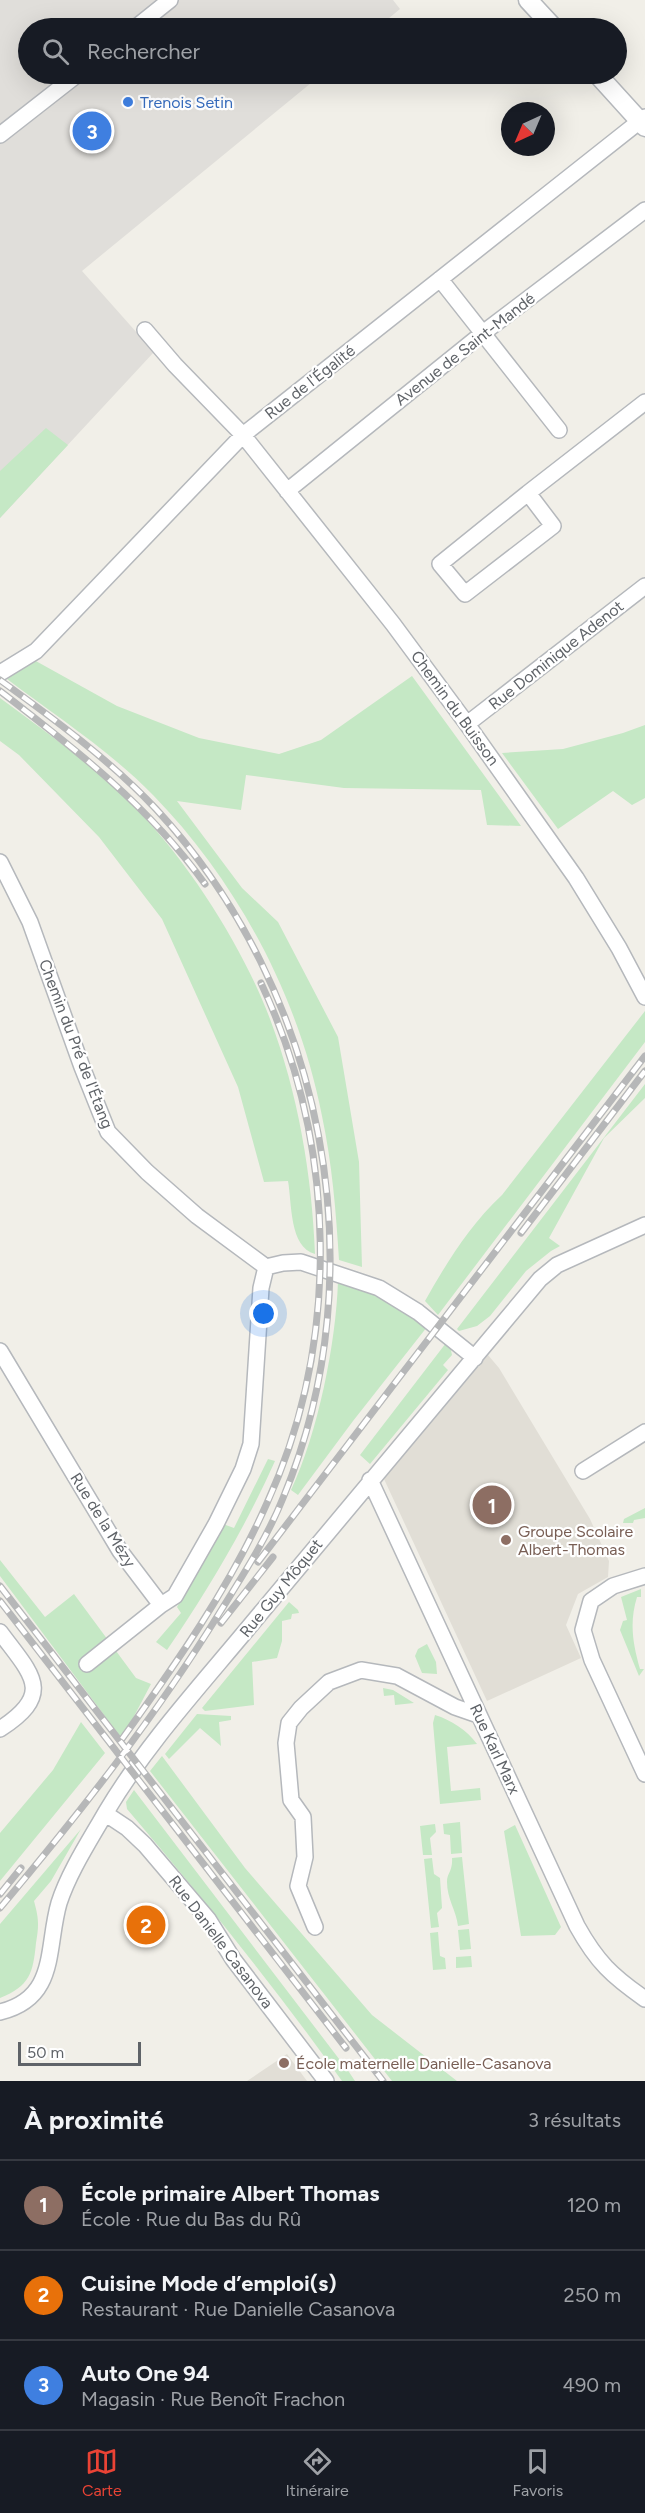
<!DOCTYPE html>
<html lang="fr">
<head>
<meta charset="utf-8">
<style>
	body { margin:0; font-family:Figtree,sans-serif; background:#242831; color:#f1f3f6 }
	.compass { position:absolute; left:501px; top:102px; width:54px; height:54px; border-radius:50%; background:#171b24; box-shadow:0 6px 24px #0002; rotate:224deg }
	.scale { position:absolute; left:18px; bottom:15px; width:123px; box-sizing:border-box; padding-left:6px; border:3px solid #5f6368; border-top:0; font-size:16px; line-height:21px; white-space:nowrap; color:#5f6368; -webkit-text-stroke:4px #fff; paint-order:stroke }
	.you { position:absolute; left:264px; top:1314px; width:21px; height:21px; margin:-15px; border:4px solid #fff; border-radius:50%; background:#1a73e8; box-shadow:0 0 0 9px #1a73e833 }
	.badge { display:grid; place-items:center; width:39px; height:39px; border-radius:50%; background:#ea4335; color:#fff; font-size:20px; font-weight:700 }
	.pin { position:absolute; translate:-50% -50%; border:3px solid #fff; box-shadow:0 2px 6px #0006 }
	.list { margin:0; padding:0; list-style:none }
	h2 { display:flex; justify-content:space-between; align-items:center; height:78px; margin:0; padding:0 24px; font-size:26px }
	h2 small { font-size:20px; font-weight:400; color:#9ea1a6 }
	.list li { display:grid; grid-template-columns:39px 1fr auto; gap:18px; align-items:center; box-sizing:border-box; height:90px; padding:0 24px; border-top:2px solid #363941 }
	.list b { display:block; font-size:22px; white-space:nowrap }
	.list p { margin:0; font-size:20px; white-space:nowrap; color:#9ea1a6 }
	.list em { font-size:20px; font-style:normal; color:#9ea1a6 }
	.icon { flex:none; width:33px; height:33px; fill:none; stroke:currentColor; stroke-width:2; stroke-linecap:round; stroke-linejoin:round }
	.map { position:relative; flex:none; width:645px; height:2081px; overflow:hidden }
	.search { position:absolute; background:#171b24; box-shadow:0 6px 24px #0002; left:18px; right:18px; top:18px; height:66px; display:flex; align-items:center; gap:15px; box-sizing:border-box; padding:0 21px; border-radius:33px; color:#9ea1a6; font-size:22px }
	.sheet { height:348px; background:#171b24 }
	nav { display:flex; justify-content:space-around; align-items:center; box-sizing:border-box; height:84px; border-top:2px solid #363941; background:#171b24; font-size:16px; color:#9ea1a6 }
	nav a { display:grid; justify-items:center; gap:3px }
	nav .on { color:#ea4335 }
	.map>svg:first-child { display:block }
</style>
</head>
<body>
<div class="map">
<svg width="645" height="2081" viewBox="0 0 645 2081">
	<rect width="100%" height="100%" fill="#f1efe8"/>
	<path fill="#e0deda" d="M 0,0 L 393,0 L 400,9 L 377,28 L 28,28 L 28,74 L 322,74 L 82,271 L 154,352 L 0,518 Z"/>
	<path fill="#e1ded6" d="M 488,1355 L 499,1368 L 590,1519 L 609,1561 L 608,1577 L 578,1594 L 566,1625 L 581,1658 L 487,1701 L 384,1479 Z
		M 287,2054 L 307,2081 L 247,2081 Z"/>
	<path fill="#c5e8c5" d="M 46,428 L 68,445 L 0,518 L 0,471 Z
		M 34,660 L 117,706 L 199,738 L 279,754 L 321,740 L 412,676 L 521,826 L 487,825 L 481,790 L 344,788 L 246,775 L 241,810 L 177,801 L 242,888 L 278,922 L 338,1037 L 359,1162 L 362,1267 L 339,1260 C 336,1211 332,1163 322,1116 C 299,997 237,881 153,795 C 110,751 56,716 7,679 Z
		M 0,698 C 49,734 101,771 143,816 C 193,869 244,950 270,1019 C 298,1093 312,1175 315,1254 C 289,1247 292,1203 288,1181 L 264,1182 L 238,1087 L 162,919 L 99,837 L 19,755 L 0,741 Z
		M 645,725 L 645,798 L 632,805 L 613,791 L 558,829 L 502,753 L 563,749 L 623,733 Z
		M 645,1011 L 645,1042 L 438,1315 L 425,1301 C 447,1262 469,1226 502,1195 Z
		M 645,1084 L 645,1098 L 604,1138 L 549,1238 L 560,1246 L 551,1251 L 526,1271 L 490,1316 L 477,1326 L 459,1331 L 457,1329 Z
		M 338,1281 L 382,1298 L 427,1327 L 353,1421 L 298,1495 L 291,1490 C 318,1433 336,1343 338,1281 Z
		M 446,1343 L 450,1346 L 452,1355 L 443,1365 L 448,1370 L 370,1464 L 360,1455 Z
		M 268,1459 L 275,1461 C 245,1528 208,1590 167,1650 L 156,1642 L 181,1613 L 177,1607 L 223,1524 L 234,1528 Z
		M 645,1508 L 645,1518 L 634,1520 L 633,1523 L 623,1523 L 624,1519 Z
		M 0,1560 L 45,1617 L 74,1594 L 136,1678 L 151,1684 L 122,1739 L 0,1576 Z
		M 641,1589 L 641,1597 L 637,1597 C 629,1623 633,1644 640,1669 L 644,1669 L 639,1676 L 620,1630 L 623,1621 L 627,1620 L 621,1597 Z
		M 289,1602 L 298,1610 L 299,1613 L 292,1614 L 291,1619 L 282,1621 L 282,1641 L 277,1658 L 252,1662 L 254,1705 L 205,1711 L 202,1708 Z
		M 427,1644 L 436,1662 L 437,1674 L 422,1673 L 415,1656 L 418,1649 Z
		M 383,1688 L 393,1690 L 414,1703 L 395,1705 L 394,1695 L 384,1696 Z
		M 197,1714 L 231,1716 L 231,1720 L 219,1722 L 221,1746 L 200,1728 L 169,1759 L 165,1754 Z
		M 435,1715 C 451,1720 467,1730 477,1744 L 447,1747 L 451,1791 L 480,1788 L 481,1800 L 440,1804 L 433,1723 Z
		M 81,1722 L 105,1753 L 0,1881 L 0,1833 L 53,1770 Z
		M 162,1756 L 245,1868 L 372,2015 L 457,2081 L 392,2081 L 150,1771 Z
		M 134,1790 L 349,2072 L 355,2081 L 342,2081 C 275,1987 202,1897 127,1809 L 126,1802 Z
		M 460,1822 L 462,1853 L 451,1854 L 450,1835 L 444,1834 L 443,1824 Z
		M 435,1824 L 436,1832 L 430,1838 L 432,1855 L 423,1855 L 420,1826 Z
		M 515,1825 L 561,1927 L 555,1935 L 521,1936 L 504,1831 Z
		M 81,1829 L 51,1881 L 34,1901 C 39,1919 39,1925 36,1943 C 33,1973 30,1986 0,1998 L 0,1924 Z
		M 462,1857 L 469,1924 L 458,1926 C 456,1910 447,1899 447,1882 C 447,1873 453,1871 452,1858 Z
		M 432,1858 L 434,1874 L 440,1878 L 442,1908 L 437,1913 L 439,1927 L 431,1928 L 424,1859 Z
		M 469,1929 L 471,1949 L 460,1950 L 458,1930 Z
		M 438,1932 L 440,1956 L 445,1958 L 446,1969 L 433,1970 L 430,1933 Z
		M 471,1956 L 472,1967 L 456,1968 L 456,1957 Z"/>
	<g fill="none" stroke-linecap="round" stroke-linejoin="round">
		<defs>
			<path id="minor" d="M 135,28 L 170,0
				M 0,135 L 78,74
				M 440,279 L 559,430
				M 145,330 L 175,365 L 243,435 L 393,624 L 467,724 L 576,878 L 619,948 L 645,997
				M 287,491 L 483,333 L 645,210
				M 528,493 L 553,526 L 465,594 L 440,564 Z
				M 528,493 L 645,402
				M 0,673 L 36,651 L 243,435 L 645,117
				M 467,724 L 645,586
				M 0,862 L 30,922 L 82,1067 L 108,1132 L 147,1172 L 197,1216 L 266,1267
				M 266,1267 L 283,1263 L 301,1262 L 379,1288 L 418,1312 L 475,1358
				M 0,1351 L 120,1551 L 161,1605 L 87,1664
				M 583,1471 L 645,1432
				M 370,1480 L 577,1926 C 597,1962 612,1976 645,1999
				M 645,1576 L 613,1586 L 591,1601 L 583,1630 L 592,1660 L 645,1774
				M 161,1605 L 175,1596 L 216,1524 L 243,1469 L 251,1444 L 261,1288 L 266,1267
				M 0,1632 C 31,1674 56,1693 0,1729
				M 106,1814 L 127,1828 L 145,1845 L 208,1919 L 233,1959 L 326,2081
				M 315,1927 L 298,1886 L 305,1857 L 303,1817 L 291,1800 L 286,1743 L 289,1723 L 301,1708 L 329,1682 L 361,1670 L 397,1676 L 455,1707 L 478,1715
				M 0,2012 C 58,1998 46,1948 59,1903 C 69,1872 90,1840 106,1812 C 147,1743 203,1683 254,1621 C 349,1506 445,1393 540,1279 L 557,1265 L 645,1225"/>
			<path id="tertiary" d="M 528,0 L 554,28
				M 597,74 L 645,127"/>
		</defs>
		<use href="#minor" stroke="#b5b8bc" stroke-width="18"/>
		<use href="#tertiary" stroke="#b5b8bc" stroke-width="21"/>
		<use href="#minor" stroke="#fff" stroke-width="15"/>
		<use href="#tertiary" stroke="#fff" stroke-width="18"/>
		<defs>
			<path id="rail" d="M 0,680 C 54,719 110,760 156,809 C 324,990 379,1269 283,1498 C 267,1538 243,1575 220,1612 C 156,1716 79,1814 0,1908
				M 0,691 C 75,749 149,806 205,884
				M 521,1233 L 645,1071
				M 258,1562 L 645,1056
				M 0,1586 L 383,2081
				M 0,1601 L 346,2048
				M 221,1623 L 273,1557
				M 122,1739 C 175,1665 230,1587 267,1503 C 341,1341 337,1145 261,983
				M 0,1894 L 21,1868"/>
		</defs>
		<use href="#rail" stroke="#b6b7b8" stroke-width="7"/>
		<use href="#rail" stroke="#fff" stroke-width="4.5" stroke-dasharray="14" stroke-linecap="butt"/>
	</g>
	<circle fill="#3f7fe0" stroke="#fff" stroke-width="2" cx="128" cy="102" r="6"/>
	<g fill="#8d6e63" stroke="#fff" stroke-width="2">
		<circle cx="506" cy="1540" r="6"/>
		<circle cx="284" cy="2063" r="6"/>
	</g>
	<g text-anchor="middle" dominant-baseline="central" stroke-width="4.5" stroke-linejoin="round" paint-order="stroke">
		<g font-size="16" fill="#366cbe" stroke="#fff" text-anchor="start">
			<text x="140" y="102">Trenois Setin</text>
		</g>
		<g font-size="16" fill="#5f6368" stroke="#fff">
			<text transform="translate(465 349) rotate(-38)">Avenue de Saint-Mandé</text>
			<text transform="translate(310 382) rotate(-38)">Rue de l'Égalité</text>
			<text transform="translate(556 655) rotate(-38)">Rue Dominique Adenot</text>
			<text transform="translate(455 708) rotate(54)">Chemin du Buisson</text>
			<text transform="translate(76 1044) rotate(69)">Chemin du Pré de l'Étang</text>
			<text transform="translate(103 1520) rotate(58)">Rue de la Mézy</text>
			<text transform="translate(281 1588) rotate(-51)">Rue Guy Môquet</text>
			<text transform="translate(495 1749) rotate(65)">Rue Karl Marx</text>
			<text transform="translate(221 1942) rotate(53)">Rue Danielle Casanova</text>
		</g>
		<g font-size="16" fill="#785e54" stroke="#fff" text-anchor="start">
			<text x="518" y="1531">Groupe Scolaire<tspan x="518" dy="18">Albert-Thomas</tspan></text>
			<text x="296" y="2063">École maternelle Danielle-Casanova</text>
		</g>
	</g>
</svg>
<svg class="compass" viewBox="-18 -18 36 36"><path d="M0-13l5 13h-10z" fill="#e53935"/><path d="M0 13l5-13h-10z" fill="#9ea1a6"/></svg>
<div class="scale">50 m</div>
<div class="you"></div>
<div class="pin badge" style="left:492px;top:1505px;background:#8d6e63">1</div>
<div class="pin badge" style="left:146px;top:1925px;background:#e8710a">2</div>
<div class="pin badge" style="left:92px;top:131px;background:#3f7fe0">3</div>
<div class="search"><svg class="icon" aria-label="search" viewBox="0 0 24 24"><circle cx="10" cy="10" r="6"/><path d="M15 15l6 6"/></svg>Rechercher</div>
</div>
<section class="sheet">
<h2>À proximité<small>3 résultats</small></h2>
<ul class="list">
<li><span class="badge" style="background:#8d6e63">1</span><div><b>École primaire Albert Thomas</b><p>École · Rue du Bas du Rû</p></div><em>120 m</em></li>
<li><span class="badge" style="background:#e8710a">2</span><div><b>Cuisine Mode d’emploi(s)</b><p>Restaurant · Rue Danielle Casanova</p></div><em>250 m</em></li>
<li><span class="badge" style="background:#3f7fe0">3</span><div><b>Auto One 94</b><p>Magasin · Rue Benoît Frachon</p></div><em>490 m</em></li>
</ul>
</section>
<nav>
<a class="on"><svg class="icon" aria-label="map" viewBox="0 0 24 24"><path d="M3 6l6-2 6 2 6-2v14l-6 2-6-2-6 2zM9 4v14M15 6v14"/></svg>Carte</a>
<a><svg class="icon" aria-label="directions" viewBox="0 0 24 24"><path d="M12 3l9 9-9 9-9-9zM9 14v-3h6M13 9l2 2-2 2"/></svg>Itinéraire</a>
<a><svg class="icon" aria-label="saved" viewBox="0 0 24 24"><path d="M7 4h10v16l-5-4-5 4z"/></svg>Favoris</a>
</nav>
</body>
</html>
